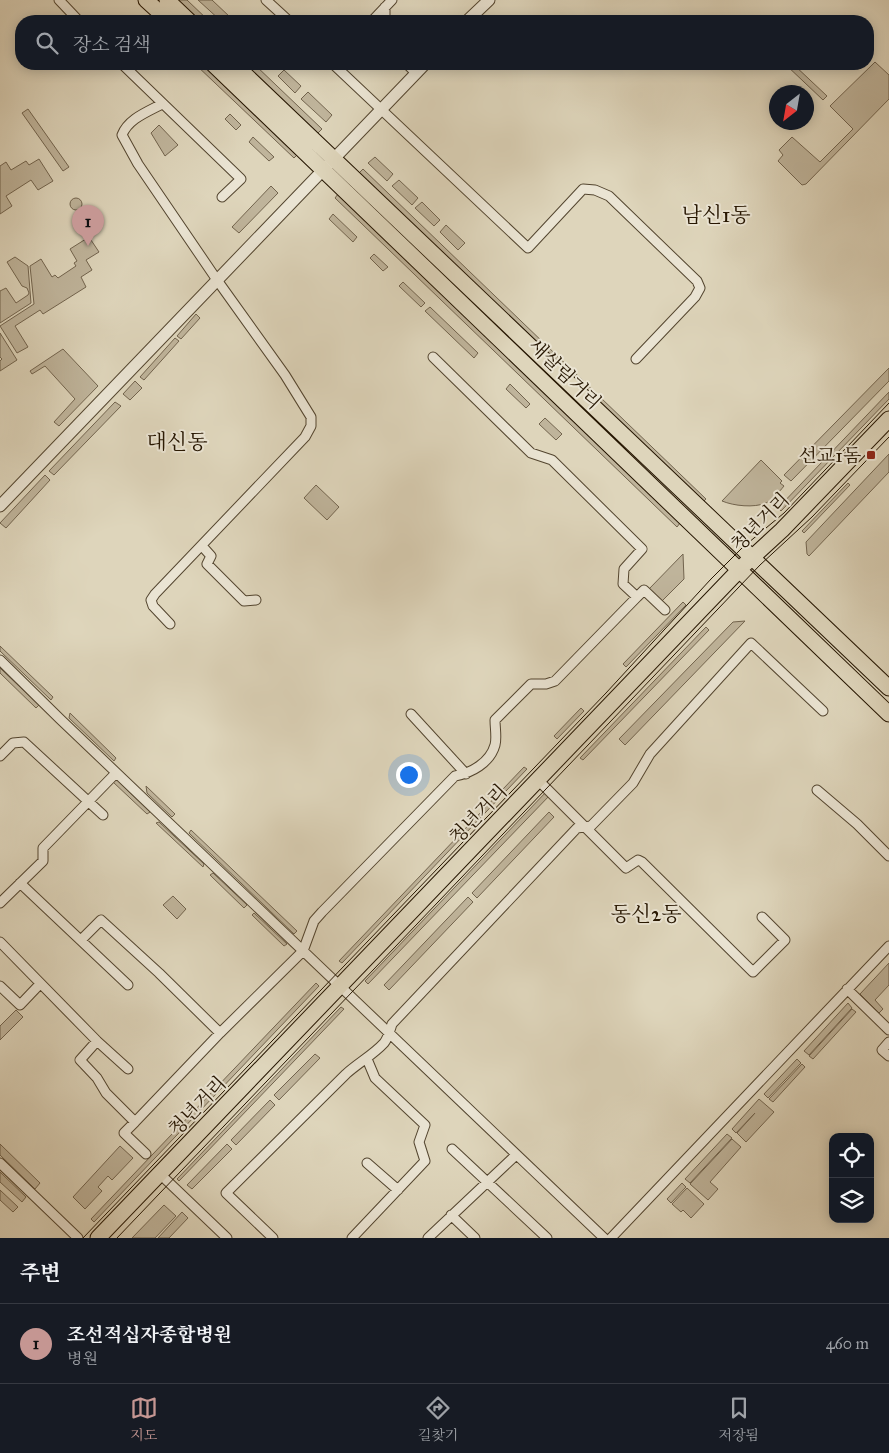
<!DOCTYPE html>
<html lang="ko">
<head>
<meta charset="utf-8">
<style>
	body { margin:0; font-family:"IM FELL Great Primer","Noto Serif KR",serif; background:#20242c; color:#f1f3f6 }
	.controls { position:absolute; right:15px; bottom:15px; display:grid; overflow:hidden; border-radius:10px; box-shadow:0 2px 12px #0003 }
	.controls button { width:45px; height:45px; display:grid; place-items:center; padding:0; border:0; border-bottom:1px solid #363941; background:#171b24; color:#f1f3f6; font:25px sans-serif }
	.compass { position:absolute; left:769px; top:85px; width:45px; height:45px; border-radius:50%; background:#171b24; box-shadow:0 2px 12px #0003; rotate:211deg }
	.you { position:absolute; left:408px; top:774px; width:18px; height:18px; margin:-12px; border:4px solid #fff; border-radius:50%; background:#1a73e8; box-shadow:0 0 0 8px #1a73e833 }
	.badge { display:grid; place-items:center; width:32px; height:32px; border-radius:50%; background:#c59692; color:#111; font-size:16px; font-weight:700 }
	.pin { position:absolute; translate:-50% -41px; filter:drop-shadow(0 1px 2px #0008) }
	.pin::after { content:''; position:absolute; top:26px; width:18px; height:15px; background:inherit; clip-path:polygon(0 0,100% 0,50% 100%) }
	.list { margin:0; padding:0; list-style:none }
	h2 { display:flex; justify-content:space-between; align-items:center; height:65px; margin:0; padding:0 20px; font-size:21px }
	h2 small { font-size:16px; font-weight:400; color:#9ea1a6 }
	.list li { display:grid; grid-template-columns:32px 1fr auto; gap:15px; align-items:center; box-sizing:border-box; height:80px; padding:0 20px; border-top:1px solid #363941 }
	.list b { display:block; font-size:19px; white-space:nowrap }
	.list p { margin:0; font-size:16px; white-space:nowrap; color:#9ea1a6 }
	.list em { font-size:16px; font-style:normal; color:#9ea1a6 }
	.icon { flex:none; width:28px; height:28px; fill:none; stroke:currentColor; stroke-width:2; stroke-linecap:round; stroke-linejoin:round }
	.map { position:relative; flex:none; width:889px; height:1238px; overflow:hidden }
	.search { position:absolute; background:#171b24; box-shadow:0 2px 12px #0003; left:15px; right:15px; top:15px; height:55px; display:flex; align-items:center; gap:12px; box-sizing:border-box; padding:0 18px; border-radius:20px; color:#9ea1a6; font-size:19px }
	.sheet { height:145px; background:#171b24 }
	nav { display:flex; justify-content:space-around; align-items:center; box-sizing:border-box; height:70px; border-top:1px solid #363941; background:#171b24; font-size:14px; color:#9ea1a6 }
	nav a { display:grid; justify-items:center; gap:2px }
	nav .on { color:#c59692 }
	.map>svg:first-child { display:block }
</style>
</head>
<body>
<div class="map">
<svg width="889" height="1238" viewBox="0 0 889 1238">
	<rect width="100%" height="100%" fill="#ded5bb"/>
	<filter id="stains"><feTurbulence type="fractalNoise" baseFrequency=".004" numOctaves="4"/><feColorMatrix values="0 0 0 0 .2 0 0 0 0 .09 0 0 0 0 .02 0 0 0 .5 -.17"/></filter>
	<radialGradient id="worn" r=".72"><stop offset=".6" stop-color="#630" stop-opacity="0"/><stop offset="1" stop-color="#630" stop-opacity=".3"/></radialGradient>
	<path fill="#bfb49b" stroke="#72644e" d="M 177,0 L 187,0 L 209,21 L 199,21 Z
		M 198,0 L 212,0 L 230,17 L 226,21 L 221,21 Z
		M 875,62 L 889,75 L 889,99 L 806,184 L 802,185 L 778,161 L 783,155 L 779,150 L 792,137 L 820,162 L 853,129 L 830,106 Z
		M 195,64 L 202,64 L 297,155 L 294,158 Z
		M 243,64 L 254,64 L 322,129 L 317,134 Z
		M 785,64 L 793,64 L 827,96 L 823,100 Z
		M 284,70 L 301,86 L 295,93 L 278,76 Z
		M 308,92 L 332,115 L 326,122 L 301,99 Z
		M 28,109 L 69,167 L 63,171 L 22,113 Z
		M 230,114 L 241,125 L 236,130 L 225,119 Z
		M 159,125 L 178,145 L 165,156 L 151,133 Z
		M 253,137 L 274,157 L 269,161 L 249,142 Z
		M 375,157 L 393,174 L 387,181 L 368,163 Z
		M 39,159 L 53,181 L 38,190 L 31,180 L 6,196 L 12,206 L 0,214 L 0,166 L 6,162 L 11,170 L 26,161 L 29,165 Z
		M 363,169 L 706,499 L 701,504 L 358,174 Z
		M 399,180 L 418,198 L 412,205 L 392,186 Z
		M 271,186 L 278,193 L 239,233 L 232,227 Z
		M 338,194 L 680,523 L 677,527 L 335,198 Z
		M70 204a6 6 0 1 1 12 0a6 6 0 1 1-12 0Z
		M 422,202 L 440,220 L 434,226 L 415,208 Z
		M 333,214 L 357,237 L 353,242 L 329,219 Z
		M 446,225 L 465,243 L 458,250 L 440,232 Z
		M 89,237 L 99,252 L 86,260 L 92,270 L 81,277 L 86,287 L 43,314 L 40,310 L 15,326 L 28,347 L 17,353 L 0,326 L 34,304 L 30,266 L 41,259 L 52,277 L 55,275 L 58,278 L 76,266 L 74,263 L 77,261 L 70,249 Z
		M 374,254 L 388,267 L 383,271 L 370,258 Z
		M 15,257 L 28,266 L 31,303 L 0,323 L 0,291 L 6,288 L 16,303 L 28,295 L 29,293 L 27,288 L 22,286 L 7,262 Z
		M 403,282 L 425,303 L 421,307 L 399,286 Z
		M 430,307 L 478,353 L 474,358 L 425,311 Z
		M 196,314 L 200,318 L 181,339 L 177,336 Z
		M 0,333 L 17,360 L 0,371 L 0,361 L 2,359 L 0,357 Z
		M 175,338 L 179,341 L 144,380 L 140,377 Z
		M 63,349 L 98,386 L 59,426 L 54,422 L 75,399 L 45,366 L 32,374 L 30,371 Z
		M 889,368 L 889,381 L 791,481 L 784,475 Z
		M 135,381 L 142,388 L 130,400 L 123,394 Z
		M 510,384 L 530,404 L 526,408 L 506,389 Z
		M 889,392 L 889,399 L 781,511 L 778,508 Z
		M 115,402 L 121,406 L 54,475 L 49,471 Z
		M 545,418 L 562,434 L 556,440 L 539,424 Z
		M 889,454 L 889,472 L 809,556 L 807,554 L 806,542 Z
		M 761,460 L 782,481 L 780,483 L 784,486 C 779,492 774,499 766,503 C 754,508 734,506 722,501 Z
		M 45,475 L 50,480 L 6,528 L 0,523 Z
		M 848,483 L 850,485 L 804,533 L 802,531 Z
		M 316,485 L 339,507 L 327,520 L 304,498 Z
		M 683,554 L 684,579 L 662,601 L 649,589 Z
		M 683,602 L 686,605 L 626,667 L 623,664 Z
		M 745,621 L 625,745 L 619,739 L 733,622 Z
		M 706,627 L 709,630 L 583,760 L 580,758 Z
		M 0,646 L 53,697 L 51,700 L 0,651 Z
		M 0,668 L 39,705 L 36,708 L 0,673 Z
		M 581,708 L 584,711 L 557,739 L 554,736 Z
		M 70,713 L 116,758 L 114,761 L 69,718 Z
		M 524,767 L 527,769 L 342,963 L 339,961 Z
		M 116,779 L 150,812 L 147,814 L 113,782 Z
		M 146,786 L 175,814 L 172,817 L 147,793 Z
		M 547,791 L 551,794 L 368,984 L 365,981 Z
		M 549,812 L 554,817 L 477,898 L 472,893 Z
		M 159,822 L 204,864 L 203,867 L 156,823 Z
		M 191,830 L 297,931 L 294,934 L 189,833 Z
		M 213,873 L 247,905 L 244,908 L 210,875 Z
		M 173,896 L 186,909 L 177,919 L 163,905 Z
		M 468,897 L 473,902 L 389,990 L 384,985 Z
		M 254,913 L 287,944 L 284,946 L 252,915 Z
		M 889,963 L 889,985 L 875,1000 L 883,1009 L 879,1013 L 860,994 Z
		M 316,983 L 319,986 L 94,1222 L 91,1219 Z
		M 848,1003 L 852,1008 L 809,1055 L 804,1051 Z
		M 341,1007 L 344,1009 L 179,1181 L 177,1179 Z
		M 852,1009 L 856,1012 L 813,1059 L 809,1056 Z
		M 16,1010 L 23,1017 L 0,1040 L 0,1026 Z
		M 315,1054 L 320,1058 L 279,1100 L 274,1095 Z
		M 797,1059 L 801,1063 L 768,1098 L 764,1094 Z
		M 802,1064 L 805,1067 L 773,1102 L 769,1099 Z
		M 759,1099 L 774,1112 L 746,1142 L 737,1133 L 755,1113 L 736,1133 L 732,1129 Z
		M 270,1100 L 275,1105 L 236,1145 L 231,1140 Z
		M 727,1134 L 732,1138 L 690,1183 L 685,1179 Z
		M 732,1139 L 741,1147 L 710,1182 L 718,1189 L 708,1200 L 690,1184 Z
		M 0,1144 L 40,1183 L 35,1189 L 0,1155 Z
		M 227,1144 L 232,1149 L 192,1189 L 187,1185 Z
		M 120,1146 L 133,1158 L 112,1180 L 108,1176 L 98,1187 L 102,1191 L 85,1209 L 73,1197 Z
		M 0,1172 L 26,1197 L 22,1202 L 0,1182 Z
		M 682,1183 L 686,1187 L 671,1203 L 667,1199 Z
		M 687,1188 L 704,1204 L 691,1218 L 683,1210 L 681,1212 L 672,1204 Z
		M 0,1190 L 18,1207 L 13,1212 L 0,1200 Z
		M 164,1205 L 176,1216 L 155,1238 L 132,1238 Z
		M 182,1212 L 188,1218 L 169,1238 L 158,1238 Z"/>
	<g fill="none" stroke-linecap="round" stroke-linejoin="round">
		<defs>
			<path id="minor" d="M 59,0 L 79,21
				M 266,0 L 289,21
				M 372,21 L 392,0
				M 385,21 L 385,7
				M 122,64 L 241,179 L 222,197
				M 333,64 L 528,248 L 583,189 L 595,190 L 609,196 L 697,281 L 700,288 L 695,297 L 636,359
				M 407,64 L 416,73
				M 162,104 C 147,112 128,119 122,135 L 138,164 L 217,280 L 285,375 L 311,417 L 311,426 L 305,437 L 155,594 L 151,600 L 153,606 L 170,624
				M 202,546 L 211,556 L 207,564 L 244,601 L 256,600
				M 637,597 L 644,590 L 665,610
				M 0,660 L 60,719 L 604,1238
				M 411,714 L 466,774
				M 0,756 L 13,743 L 24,742 L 103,815
				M 538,780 L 626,868 L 638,860 L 642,862 L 753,972 L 785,940 L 762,917
				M 817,790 L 857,824 L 889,856
				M 20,883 L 128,985
				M 0,903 L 43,861 L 43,848 L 116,773
				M 81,940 L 101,920 L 159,973 L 220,1033 L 303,951 L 314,921 L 322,912 L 455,776 C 471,773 490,763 495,745 C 497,738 495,728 495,720 L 531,684 L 546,684 L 555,681 L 637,597 L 623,584 L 624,569 L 642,549 L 552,460 L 531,453 L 433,357
				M 0,942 L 97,1041 L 128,1069
				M 0,986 L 20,1005 L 40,984
				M 847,989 L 889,1030
				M 97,1041 L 80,1060 L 97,1078 L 106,1093 L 135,1122 L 124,1133 L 146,1154
				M 889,1042 L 882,1050 L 889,1056
				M 135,1122 L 220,1033
				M 452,1149 L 547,1238
				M 0,1163 L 78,1238
				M 367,1163 L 398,1190
				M 160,1174 L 227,1238
				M 451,1215 L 475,1238
				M 273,1238 L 226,1193 L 346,1074 C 358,1063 373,1055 384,1043 C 388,1038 390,1030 392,1024 L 577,828 L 591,826 L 633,783 L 650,754 L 751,643 L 823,711
				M 352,1238 L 425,1161 L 419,1142 L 425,1125 L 375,1078 L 367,1059
				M 428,1238 L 516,1155
				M 611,1238 L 889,946"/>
			<path id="tertiary" d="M 467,21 L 489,0
				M 0,506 L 425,64"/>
			<path id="primary" d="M 146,0 L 169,21
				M 167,0 L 189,21
				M 213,64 L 889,714
				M 234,64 L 889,688
				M 98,1238 L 744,565 L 782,530 L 889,419"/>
		</defs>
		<use href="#minor" stroke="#53452f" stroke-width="11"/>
		<use href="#tertiary" stroke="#53452f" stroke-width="13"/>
		<use href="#primary" stroke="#251500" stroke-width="17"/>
		<use href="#minor" stroke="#eae4d3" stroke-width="9"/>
		<use href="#tertiary" stroke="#eae4d3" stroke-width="11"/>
		<use href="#primary" stroke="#ded5bb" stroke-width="15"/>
		<path stroke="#251500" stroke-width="1" d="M 83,1238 L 606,693 L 711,579 L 742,548 L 784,513 L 889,403
			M 117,1238 L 760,565 L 812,517 L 889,437"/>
	</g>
	<rect fill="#8f2418" stroke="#eae4d3" stroke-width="2" x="866" y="450" width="10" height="10" rx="2.5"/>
	<g text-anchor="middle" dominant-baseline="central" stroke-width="4" stroke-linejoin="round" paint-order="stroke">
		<g font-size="19" fill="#251500" stroke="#eae4d3">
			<text transform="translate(565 374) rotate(44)">새살림거리</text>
			<text transform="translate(760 522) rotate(-45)">청년거리</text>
			<text transform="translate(478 814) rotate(-46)">청년거리</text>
			<text transform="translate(197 1106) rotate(-46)">청년거리</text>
		</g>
		<g font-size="19" fill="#251500" stroke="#eae4d3" text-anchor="end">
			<text x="861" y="455">선교1돔</text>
		</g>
		<g font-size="21" fill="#251500" stroke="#eae4d3">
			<text x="716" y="215">남신1동</text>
			<text x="177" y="442">대신동</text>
			<text x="646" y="914">동신2동</text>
		</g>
	</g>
	<rect width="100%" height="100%" filter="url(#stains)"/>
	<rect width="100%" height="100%" fill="url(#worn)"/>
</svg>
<div class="controls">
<button><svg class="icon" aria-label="locate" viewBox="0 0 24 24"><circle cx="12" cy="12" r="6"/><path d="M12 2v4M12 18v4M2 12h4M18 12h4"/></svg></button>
<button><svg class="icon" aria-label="layers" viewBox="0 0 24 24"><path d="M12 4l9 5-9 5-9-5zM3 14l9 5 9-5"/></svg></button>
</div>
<svg class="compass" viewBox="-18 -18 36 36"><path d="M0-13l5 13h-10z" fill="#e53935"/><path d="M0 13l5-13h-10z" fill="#9ea1a6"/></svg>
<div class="you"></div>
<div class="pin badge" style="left:88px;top:246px">1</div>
<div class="search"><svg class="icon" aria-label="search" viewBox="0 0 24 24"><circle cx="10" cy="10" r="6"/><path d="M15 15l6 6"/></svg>장소 검색</div>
</div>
<section class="sheet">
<h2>주변<small></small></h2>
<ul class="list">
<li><span class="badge">1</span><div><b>조선적십자종합병원</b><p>병원</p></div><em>460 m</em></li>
</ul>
</section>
<nav>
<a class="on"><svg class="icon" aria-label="map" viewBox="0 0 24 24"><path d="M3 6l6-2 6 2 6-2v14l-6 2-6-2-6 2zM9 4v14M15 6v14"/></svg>지도</a>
<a><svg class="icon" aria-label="directions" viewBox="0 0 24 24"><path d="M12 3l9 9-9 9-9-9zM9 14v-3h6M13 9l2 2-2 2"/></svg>길찾기</a>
<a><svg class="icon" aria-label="saved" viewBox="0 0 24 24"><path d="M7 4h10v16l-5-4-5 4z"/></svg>저장됨</a>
</nav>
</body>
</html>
